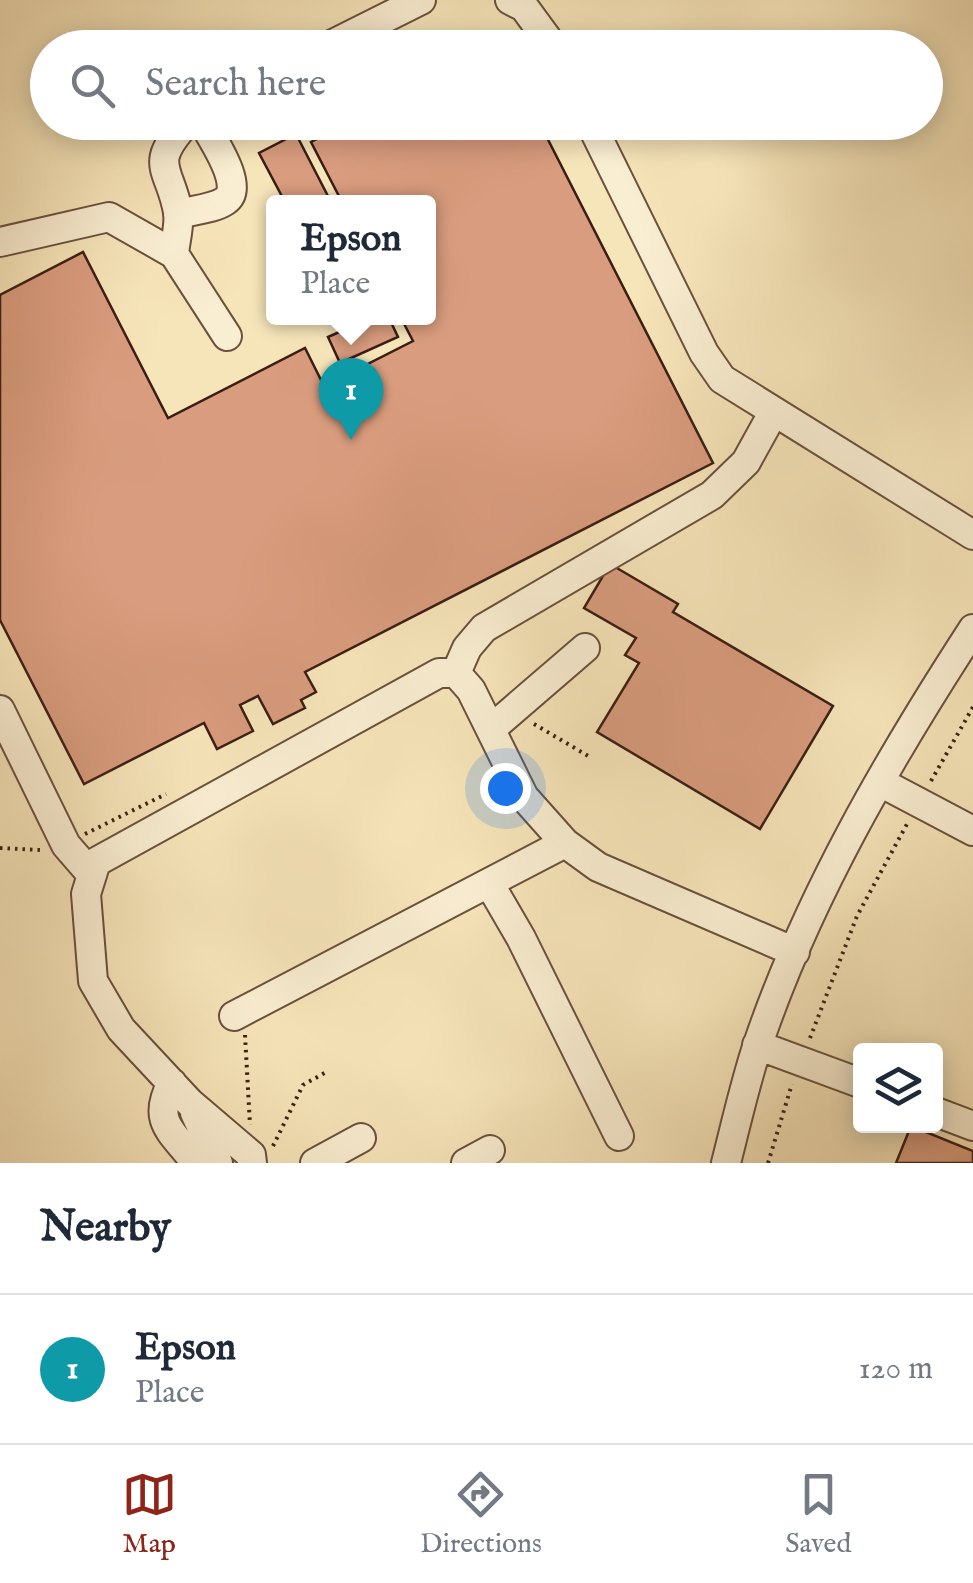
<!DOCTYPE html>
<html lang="en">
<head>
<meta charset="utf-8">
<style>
	body { margin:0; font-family:"IM FELL English",serif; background:#f2f2f3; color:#1f2937 }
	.controls { position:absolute; right:30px; bottom:30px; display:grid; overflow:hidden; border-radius:10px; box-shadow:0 5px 25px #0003 }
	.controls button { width:90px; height:90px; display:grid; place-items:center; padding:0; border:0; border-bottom:2px solid #e0e1e3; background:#fff; color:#1f2937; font:50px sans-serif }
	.you { position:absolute; left:505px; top:788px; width:35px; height:35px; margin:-25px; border:8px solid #fff; border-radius:50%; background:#1a73e8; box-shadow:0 0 0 15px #1a73e833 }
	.badge { display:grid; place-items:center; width:65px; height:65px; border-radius:50%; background:#8f2418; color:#fff; font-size:32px; font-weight:700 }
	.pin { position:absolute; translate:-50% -82px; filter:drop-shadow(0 2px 5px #0008) }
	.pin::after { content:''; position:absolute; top:52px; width:35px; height:30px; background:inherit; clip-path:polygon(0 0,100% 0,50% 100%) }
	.popup { position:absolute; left:266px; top:195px; width:170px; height:130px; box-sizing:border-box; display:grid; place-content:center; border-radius:10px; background:#fff; filter:drop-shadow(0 2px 8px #0005); font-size:32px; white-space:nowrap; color:#747a83 }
	.popup b { font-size:38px; color:#1f2937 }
	.popup::after { content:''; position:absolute; left:50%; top:100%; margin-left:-20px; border:20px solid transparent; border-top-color:#fff }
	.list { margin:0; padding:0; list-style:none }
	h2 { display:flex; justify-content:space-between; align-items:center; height:130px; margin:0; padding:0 40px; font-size:42px }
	h2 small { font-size:32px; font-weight:400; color:#747a83 }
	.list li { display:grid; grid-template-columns:65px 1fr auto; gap:30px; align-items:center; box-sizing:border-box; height:150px; padding:0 40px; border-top:2px solid #e0e1e3 }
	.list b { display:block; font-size:38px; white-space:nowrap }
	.list p { margin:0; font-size:32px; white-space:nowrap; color:#747a83 }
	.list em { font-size:32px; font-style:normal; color:#747a83 }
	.icon { flex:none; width:55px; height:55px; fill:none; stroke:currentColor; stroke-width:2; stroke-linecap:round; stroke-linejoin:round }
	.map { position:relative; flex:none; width:973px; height:1163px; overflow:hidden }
	.search { position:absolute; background:#fff; box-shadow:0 5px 25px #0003; left:30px; right:30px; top:30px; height:110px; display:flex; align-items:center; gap:25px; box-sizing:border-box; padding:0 35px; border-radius:55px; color:#747a83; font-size:38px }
	.sheet { height:280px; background:#fff }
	nav { display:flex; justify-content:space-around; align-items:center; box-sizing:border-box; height:140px; border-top:2px solid #e0e1e3; background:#fff; font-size:28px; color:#747a83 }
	nav a { display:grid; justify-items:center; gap:5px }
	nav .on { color:#8f2418 }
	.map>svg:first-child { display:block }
</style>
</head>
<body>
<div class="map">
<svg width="973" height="1163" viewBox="0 0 973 1163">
	<rect width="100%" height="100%" fill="#f7e5ba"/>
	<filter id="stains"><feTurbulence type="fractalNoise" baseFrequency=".002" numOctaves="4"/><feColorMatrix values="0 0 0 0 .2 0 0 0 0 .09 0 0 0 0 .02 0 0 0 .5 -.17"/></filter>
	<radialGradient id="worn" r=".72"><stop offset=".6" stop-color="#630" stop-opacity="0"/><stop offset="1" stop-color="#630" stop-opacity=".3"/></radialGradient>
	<path fill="#d99c7e" stroke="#3b1e13" stroke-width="2.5" d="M 350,122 L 539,122 L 713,463 L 305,672 L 316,692 L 301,700 L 305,708 L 273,724 L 258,696 L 240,705 L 253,731 L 217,749 L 204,723 L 84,784 L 0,620 L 0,295 L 83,252 L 168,418 L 305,348 L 324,386 L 413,341 L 401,318 L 428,318 L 428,202 L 342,202 L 311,142 Z
		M 296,134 L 331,202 L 285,202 L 259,153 Z
		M 371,318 L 389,318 L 398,337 L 340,363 L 328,337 Z
		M 610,564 L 678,604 L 673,612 L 833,706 L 760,829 L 597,732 L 639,663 L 625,655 L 636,638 L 584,608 Z
		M 911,1126 L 973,1151 L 973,1163 L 896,1163 Z"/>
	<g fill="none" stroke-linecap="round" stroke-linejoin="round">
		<defs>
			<path id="minor" d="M 510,0 L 524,7 L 554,48
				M 325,48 L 421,0
				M 590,122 L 704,353 L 722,379 L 973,535
				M 178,214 C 192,210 213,209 225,201 C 246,187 212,139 203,122
				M 0,242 L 109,217 L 174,254 L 227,336
				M 174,254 C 175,241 180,225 178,212 C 170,167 147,166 187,122
				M 456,673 L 467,648 L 484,628 L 712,495 L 746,462 L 773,413
				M 0,710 L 66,845 L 92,875
				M 491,729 L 585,648
				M 880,782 L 973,831
				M 489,883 L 521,938 L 619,1136
				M 234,1016 L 565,843
				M 757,1045 L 860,1083
				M 172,1083 C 151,1122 172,1131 196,1163
				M 936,1112 L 973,1126
				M 195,1113 L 218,1163
				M 252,1163 L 251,1155 L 190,1103 L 121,1029 L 93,981 L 86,894 L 96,862 L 439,673 L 456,673 L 471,690 L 524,797 L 565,843 L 598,867 L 795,952
				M 315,1163 L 361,1138
				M 466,1163 L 490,1150
				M 726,1163 C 736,1124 745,1083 758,1044 C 808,897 888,760 973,629"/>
		</defs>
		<use href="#minor" stroke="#6a503d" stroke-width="32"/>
		<path stroke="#3b1e13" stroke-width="4" stroke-dasharray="2.5 5" stroke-linecap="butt" d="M 534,724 L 590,757
			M 931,781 L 973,707
			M 85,834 L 166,794
			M 0,848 L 40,850
			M 245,1035 L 250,1125
			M 810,1038 L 857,916 L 907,824
			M 273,1146 L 303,1085 L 328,1071
			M 768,1163 L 792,1084"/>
		<use href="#minor" stroke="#faeed2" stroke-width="28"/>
	</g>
	<rect width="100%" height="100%" filter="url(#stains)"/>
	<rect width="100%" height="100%" fill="url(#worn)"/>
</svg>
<div class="controls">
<button><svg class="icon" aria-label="layers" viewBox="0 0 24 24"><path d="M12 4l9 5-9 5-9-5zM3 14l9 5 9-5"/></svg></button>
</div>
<div class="you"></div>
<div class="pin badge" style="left:351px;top:440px;background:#0f9aa8">1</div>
<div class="popup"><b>Epson</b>Place</div>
<div class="search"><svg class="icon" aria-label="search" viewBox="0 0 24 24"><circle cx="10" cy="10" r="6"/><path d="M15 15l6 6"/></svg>Search here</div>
</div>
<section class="sheet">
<h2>Nearby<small></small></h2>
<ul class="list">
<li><span class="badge" style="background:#0f9aa8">1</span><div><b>Epson</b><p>Place</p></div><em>120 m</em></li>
</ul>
</section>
<nav>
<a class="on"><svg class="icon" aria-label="map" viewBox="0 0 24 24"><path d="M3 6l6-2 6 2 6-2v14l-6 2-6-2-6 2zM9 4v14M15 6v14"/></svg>Map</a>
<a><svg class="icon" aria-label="directions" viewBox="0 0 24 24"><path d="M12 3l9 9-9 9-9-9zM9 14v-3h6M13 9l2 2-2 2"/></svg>Directions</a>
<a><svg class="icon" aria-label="saved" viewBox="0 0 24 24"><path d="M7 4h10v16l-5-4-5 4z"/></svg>Saved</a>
</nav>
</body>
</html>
